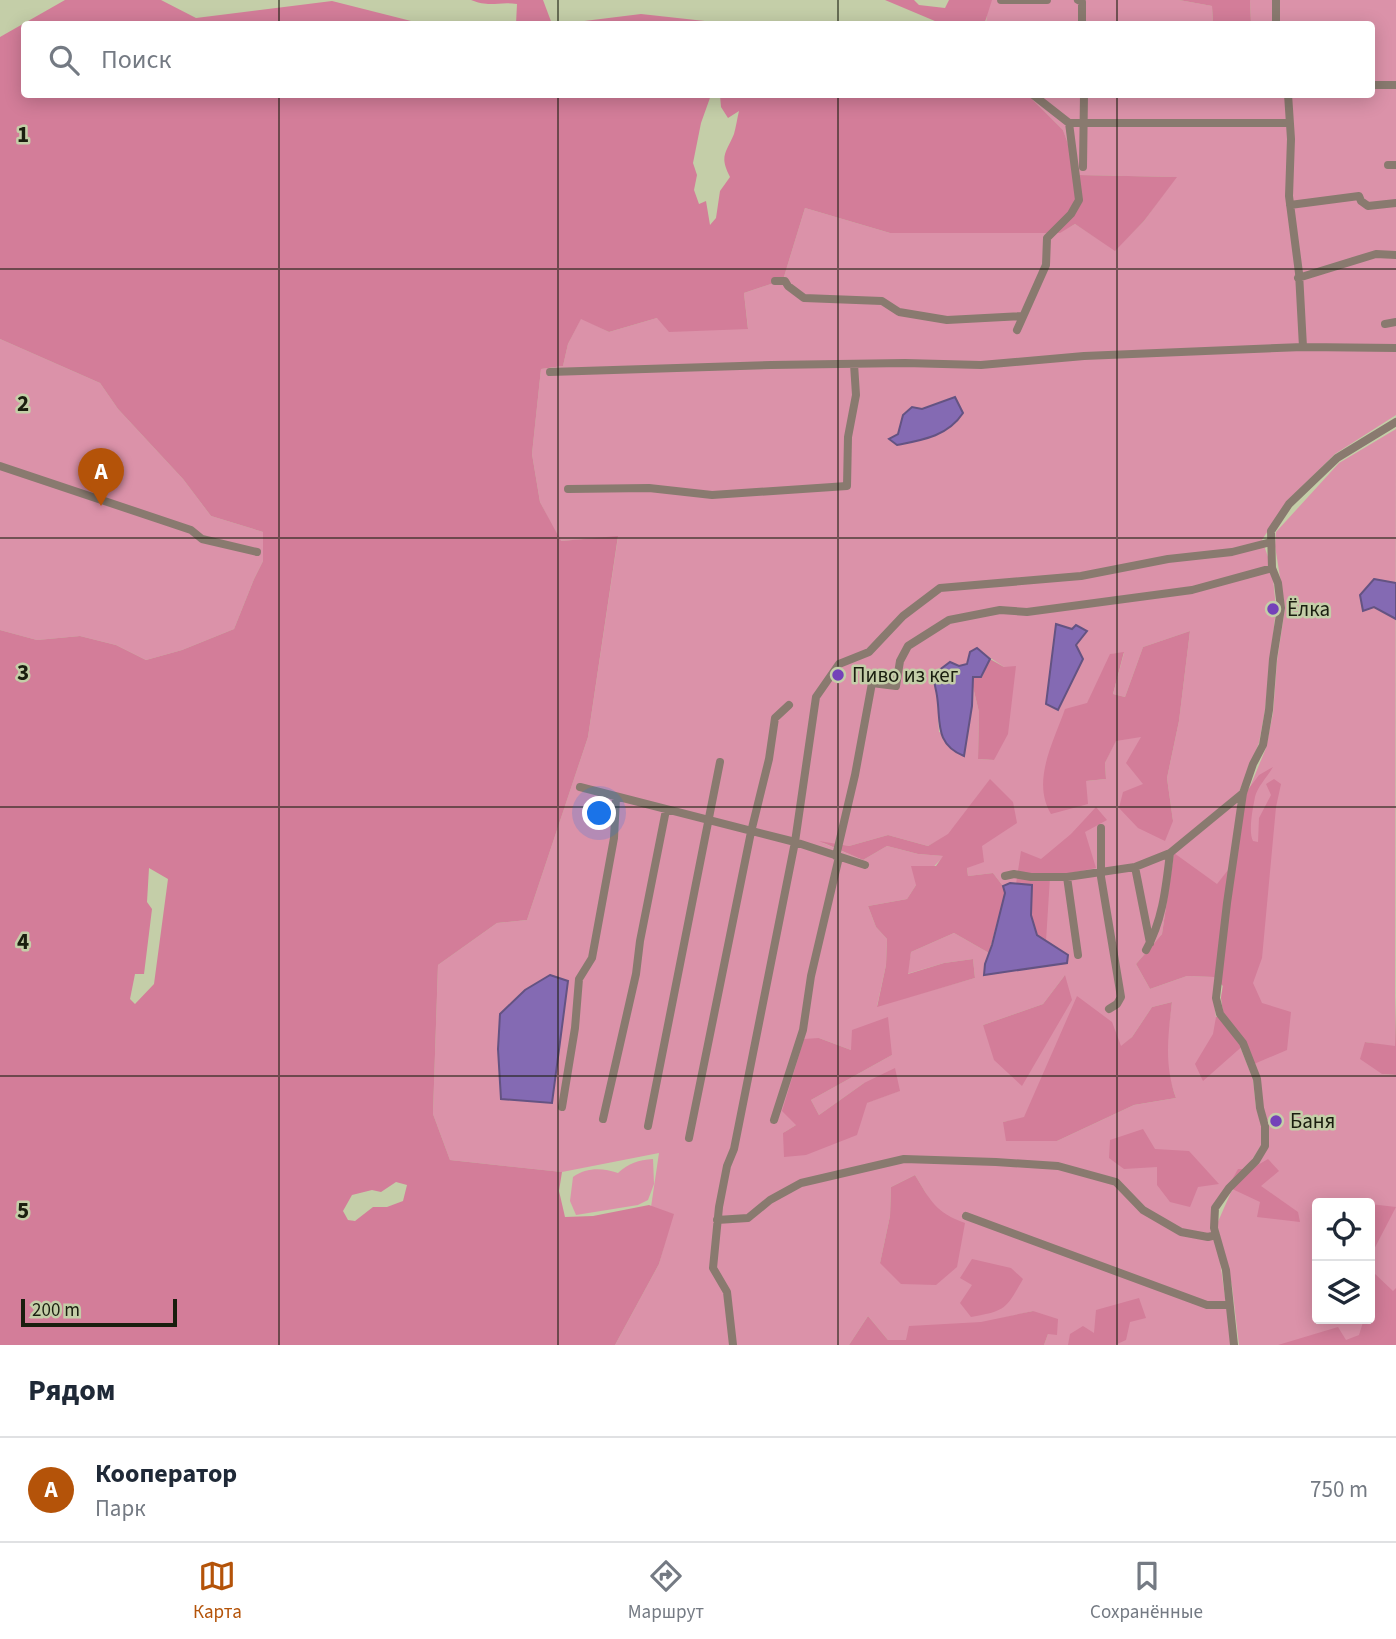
<!DOCTYPE html>
<html lang="ru">
<head>
<meta charset="utf-8">
<style>
	body { margin:0; font-family:"Source Sans 3",sans-serif; background:#f6f6f7; color:#1f2937 }
	.controls { position:absolute; right:21px; bottom:21px; display:grid; overflow:hidden; border-radius:7px; box-shadow:0 4px 18px #0003 }
	.controls button { width:63px; height:63px; display:grid; place-items:center; padding:0; border:0; border-bottom:2px solid #e0e1e3; background:#fff; color:#1f2937; font:35px sans-serif }
	.scale { position:absolute; left:21px; bottom:18px; width:156px; box-sizing:border-box; padding-left:7px; border:4px solid #1a1e0f; border-top:0; font-size:19px; line-height:24px; white-space:nowrap; color:#1a1e0f; -webkit-text-stroke:5px #c4cea8; paint-order:stroke }
	.you { position:absolute; left:600px; top:814px; width:24px; height:24px; margin:-18px; border:5px solid #fff; border-radius:50%; background:#1a73e8; box-shadow:0 0 0 10px #1a73e833 }
	.badge { display:grid; place-items:center; width:46px; height:46px; border-radius:50%; background:#b45309; color:#fff; font-size:23px; font-weight:700 }
	.pin { position:absolute; translate:-50% -58px; filter:drop-shadow(0 2px 4px #0008) }
	.pin::after { content:''; position:absolute; top:37px; width:24px; height:21px; background:inherit; clip-path:polygon(0 0,100% 0,50% 100%) }
	.list { margin:0; padding:0; list-style:none }
	h2 { display:flex; justify-content:space-between; align-items:center; height:91px; margin:0; padding:0 28px; font-size:30px }
	h2 small { font-size:23px; font-weight:400; color:#747a83 }
	.list li { display:grid; grid-template-columns:46px 1fr auto; gap:21px; align-items:center; box-sizing:border-box; height:105px; padding:0 28px; border-top:2px solid #e0e1e3 }
	.list b { display:block; font-size:26px; white-space:nowrap }
	.list p { margin:0; font-size:23px; white-space:nowrap; color:#747a83 }
	.list em { font-size:23px; font-style:normal; color:#747a83 }
	.icon { flex:none; width:38px; height:38px; fill:none; stroke:currentColor; stroke-width:2; stroke-linecap:round; stroke-linejoin:round }
	.map { position:relative; flex:none; width:1396px; height:1345px; overflow:hidden }
	.search { position:absolute; background:#fff; box-shadow:0 4px 18px #0003; left:21px; right:21px; top:21px; height:77px; display:flex; align-items:center; gap:18px; box-sizing:border-box; padding:0 24px; border-radius:7px; color:#747a83; font-size:26px }
	.sheet { height:196px; background:#fff }
	nav { display:flex; justify-content:space-around; align-items:center; box-sizing:border-box; height:98px; border-top:2px solid #e0e1e3; background:#fff; font-size:19px; color:#747a83 }
	nav a { display:grid; justify-items:center; gap:4px }
	nav .on { color:#b45309 }
	.map>svg:first-child { display:block }
</style>
</head>
<body>
<div class="map">
<svg width="1396" height="1345" viewBox="0 0 1396 1345">
	<rect width="100%" height="100%" fill="#c4cea8"/>
	<path fill="#db92a9" fill-rule="evenodd" d="M 988,0 L 1179,0 L 1212,6 L 1213,24 L 986,24 Z
		M 1250,0 L 1396,0 L 1396,415 L 1335,454 L 1287,501 L 1262,540 L 1272,568 L 1276,608 L 1265,710 L 1259,743 L 1239,792 L 1231,866 L 1217,885 L 1174,854 L 1162,934 L 1136,964 L 1150,989 L 1187,976 L 1215,977 L 1213,996 L 1216,1017 L 1239,1044 L 1253,1079 L 1256,1108 L 1262,1126 L 1262,1144 L 1252,1160 L 1212,1206 L 1232,1345 L 1044,1345 L 1048,1334 L 1033,1311 L 907,1340 L 888,1340 L 868,1316 L 849,1345 L 615,1345 L 659,1264 L 673,1214 L 651,1207 L 659,1153 L 562,1172 L 450,1160 L 433,1114 L 438,965 L 497,923 L 527,920 L 588,737 L 618,537 L 560,541 L 540,502 L 532,454 L 541,369 L 563,366 L 568,344 L 581,318 L 609,332 L 657,318 L 748,328 L 744,293 L 783,280 L 805,208 L 890,233 L 1059,233 L 1075,224 L 1115,250 L 1144,221 L 1176,177 L 1078,175 L 1063,130 L 1028,95 L 1372,94 L 1372,24 L 1251,24 ZM 954,397 L 963,413 C 947,438 925,433 898,434 L 903,415 ZM 1190,631 L 1179,721 L 1167,778 L 1173,821 L 1141,736 L 1116,740 L 1105,763 L 1106,779 L 1086,781 L 1087,704 L 1111,654 L 1124,653 L 1113,694 L 1125,697 L 1143,647 ZM 977,649 L 1004,667 L 994,760 L 978,759 L 979,712 L 973,687 L 967,740 L 939,732 L 937,693 L 959,666 L 967,664 ZM 990,780 L 982,846 L 967,868 L 968,876 L 993,873 L 1003,886 L 1010,883 L 1037,935 L 985,975 L 985,964 L 989,953 L 954,933 L 911,952 L 907,974 L 944,963 L 973,959 L 975,978 L 877,1006 L 886,965 L 887,939 L 876,927 L 868,906 L 907,899 L 916,885 L 944,856 L 918,854 L 887,846 L 863,860 L 823,843 L 849,846 L 888,835 L 928,846 L 948,835 ZM 1065,975 L 1022,1085 L 983,1025 L 1043,1004 ZM 1172,1002 L 1168,1032 L 1168,1074 L 1176,1098 L 1134,1105 L 1057,1141 L 1003,1122 L 1024,1118 L 1041,1082 L 1121,1047 L 1132,1037 L 1152,1007 ZM 500,1014 L 551,1103 L 501,1099 L 498,1049 ZM 819,1038 L 851,1050 L 892,1055 L 811,1100 L 819,1115 L 864,1083 L 899,1091 L 783,1133 L 796,1125 ZM 915,1175 L 934,1207 L 950,1218 L 880,1263 L 890,1216 L 891,1187 Z
		M 0,339 L 100,383 L 118,409 L 183,479 L 211,516 L 263,532 L 263,561 L 254,579 L 234,629 L 182,650 L 146,660 L 116,645 L 80,636 L 37,640 L 0,630 Z
		M 1396,429 L 1395,1047 L 1365,1042 L 1382,1074 L 1396,1075 L 1396,1345 L 1239,1345 L 1232,1286 L 1217,1224 L 1231,1192 L 1259,1163 L 1267,1148 L 1260,1079 L 1221,998 L 1247,794 L 1266,748 L 1273,713 L 1277,661 L 1285,608 L 1275,546 L 1276,532 L 1339,463 ZM 1317,1203 L 1370,1203 L 1370,1319 L 1317,1319 Z
		M 653,1159 L 654,1184 L 648,1200 L 638,1205 L 576,1215 L 570,1201 L 573,1177 C 587,1167 603,1168 618,1173 C 629,1163 638,1160 653,1159 Z"/>
	<path fill="#d37d99" fill-rule="evenodd" d="M 65,0 L 161,0 L 196,18 L 332,1 L 423,24 L 24,24 L 24,94 L 711,95 L 701,123 L 693,163 L 697,175 L 694,190 L 699,204 L 706,201 L 710,225 L 716,218 L 720,191 L 730,177 C 719,156 726,153 734,134 C 736,127 737,119 739,111 L 728,118 L 721,107 L 720,95 L 1028,95 L 1063,130 L 1079,175 L 1177,177 L 1144,221 L 1115,251 L 1075,224 L 1060,233 L 890,233 L 805,208 L 783,280 L 744,293 L 748,329 L 669,332 L 657,318 L 609,332 L 581,319 L 568,344 L 563,366 L 541,369 L 532,454 L 540,502 L 561,541 L 618,536 L 588,737 L 527,920 L 497,923 L 438,965 L 433,1114 L 450,1160 L 562,1172 L 559,1191 L 565,1217 L 593,1216 L 649,1205 L 674,1214 L 659,1264 L 615,1345 L 0,1345 L 0,630 L 37,640 L 80,636 L 116,645 L 146,660 L 182,650 L 234,629 L 254,579 L 263,561 L 263,532 L 211,516 L 183,479 L 118,409 L 100,383 L 0,339 L 0,37 ZM 149,868 L 168,879 L 154,984 L 135,1004 L 130,999 L 135,974 L 144,974 L 152,909 L 147,902 ZM 396,1182 L 407,1185 L 403,1201 L 387,1207 L 373,1207 L 355,1221 L 348,1220 L 343,1211 L 352,1195 L 372,1190 L 381,1192 Z
		M 471,0 L 543,0 L 552,24 L 516,24 L 517,4 C 498,1 491,8 471,0 Z
		M 885,0 L 914,0 L 919,5 L 945,8 L 949,0 L 992,0 L 985,22 L 942,24 Z
		M 1179,0 L 1250,0 L 1251,24 L 1213,24 L 1212,6 Z
		M 641,14 L 723,23 L 734,24 L 560,24 Z
		M 1190,631 L 1179,721 L 1167,778 L 1173,821 L 1165,841 L 1138,828 L 1119,808 L 1123,792 L 1143,784 L 1126,763 L 1141,737 L 1116,741 L 1105,763 L 1106,779 L 1086,781 L 1088,804 L 1051,814 C 1031,781 1054,741 1065,709 L 1087,703 L 1110,654 L 1124,652 L 1113,694 L 1125,697 L 1143,647 Z
		M 990,659 L 1004,667 L 1016,666 L 1008,734 L 994,760 L 978,759 L 979,712 L 973,687 L 973,676 L 982,677 Z
		M 1273,767 C 1268,776 1257,787 1255,797 C 1253,807 1248,832 1253,841 L 1258,842 L 1259,818 L 1271,795 L 1266,784 L 1274,779 L 1281,784 L 1276,807 L 1262,958 L 1253,983 L 1262,1003 L 1291,1012 L 1287,1050 L 1254,1064 L 1246,1043 L 1203,1081 L 1195,1064 L 1213,1034 L 1216,1017 L 1223,1013 L 1221,998 L 1223,986 L 1214,977 L 1187,976 L 1150,989 L 1136,964 L 1162,934 L 1174,853 L 1217,884 L 1231,866 L 1238,803 L 1259,775 Z
		M 990,779 L 1013,802 L 1017,823 L 982,846 L 984,862 L 967,868 L 968,876 L 993,873 L 1003,886 L 1005,893 L 989,953 L 954,933 L 911,952 L 908,974 L 944,963 L 973,959 L 975,978 L 877,1007 L 886,965 L 887,939 L 876,927 L 868,906 L 907,899 L 916,885 L 911,866 L 936,866 L 943,856 L 918,854 L 887,846 L 863,860 L 819,841 L 849,846 L 888,835 L 928,846 L 948,834 Z
		M 1096,807 L 1107,820 L 1085,832 L 1096,868 L 1050,877 L 1046,941 L 1037,935 L 1031,915 L 1032,885 L 1016,884 L 1021,851 L 1041,859 L 1071,834 Z
		M 1065,975 L 1072,1000 L 1022,1086 L 994,1060 L 983,1025 L 1043,1004 Z
		M 1077,996 L 1112,1022 L 1121,1046 L 1132,1037 L 1152,1007 L 1172,1002 C 1168,1037 1164,1064 1176,1098 L 1134,1105 L 1057,1141 L 1006,1141 L 1003,1122 L 1024,1117 Z
		M 1396,997 L 1396,1075 L 1382,1074 L 1360,1059 L 1365,1042 L 1395,1046 Z
		M 888,1017 L 892,1055 L 811,1100 L 819,1115 L 864,1083 L 895,1068 L 900,1091 L 867,1103 L 857,1135 L 806,1155 L 784,1157 L 783,1133 L 796,1125 L 782,1111 L 804,1039 L 819,1038 L 851,1050 L 852,1030 Z
		M 1143,1129 L 1155,1149 L 1189,1151 L 1219,1184 L 1198,1187 L 1190,1207 L 1170,1202 L 1157,1185 L 1157,1167 L 1124,1169 L 1109,1158 L 1110,1140 Z
		M 1268,1159 L 1279,1171 L 1261,1186 L 1298,1212 L 1300,1222 L 1257,1217 L 1260,1202 L 1228,1187 L 1238,1169 L 1251,1169 Z
		M 915,1175 C 930,1200 936,1213 965,1223 L 957,1267 L 936,1285 L 901,1284 L 880,1263 L 890,1216 L 891,1187 Z
		M 1370,1204 L 1396,1207 L 1370,1257 Z
		M 972,1259 L 1011,1268 L 1023,1279 C 1006,1309 1006,1311 971,1317 L 960,1303 L 972,1285 L 960,1278 Z
		M 1374,1273 L 1393,1291 L 1396,1288 L 1396,1345 L 1278,1345 L 1338,1327 L 1346,1340 L 1359,1335 L 1364,1319 L 1370,1319 L 1370,1279 Z
		M 1139,1298 L 1146,1318 L 1130,1322 L 1126,1340 L 1115,1345 L 1068,1345 L 1070,1334 L 1083,1326 L 1094,1333 L 1096,1310 Z
		M 1033,1311 L 1058,1319 L 1057,1335 L 1048,1334 L 1044,1345 L 849,1345 L 868,1316 L 888,1340 L 906,1340 L 909,1326 L 981,1322 Z"/>
	<path fill="#846ab3" stroke="#645382" stroke-width="2" d="M 955,397 L 963,413 C 948,436 923,440 897,445 L 889,439 L 898,434 L 903,415 L 912,407 L 922,409 Z
		M 1374,579 L 1396,583 L 1396,619 L 1374,607 L 1363,611 L 1360,595 Z
		M 1056,624 L 1072,629 L 1076,625 L 1087,631 L 1076,645 L 1083,659 L 1058,710 L 1046,704 Z
		M 977,648 L 990,659 L 981,677 L 973,677 L 972,706 L 964,756 C 934,744 941,721 937,696 C 936,688 933,682 934,674 L 950,662 L 959,666 L 967,664 L 970,652 Z
		M 1010,883 L 1032,885 L 1031,915 L 1037,935 L 1068,955 L 1067,963 L 984,975 L 985,964 L 992,945 L 1005,893 L 1003,886 Z
		M 550,975 L 568,981 L 552,1103 L 501,1099 L 498,1049 L 500,1014 L 525,990 Z"/>
	<g fill="none" stroke-linecap="round" stroke-linejoin="round">
		<path stroke="#897a6f" stroke-width="8" d="M 1001,0 L 1047,0
			M 1078,0 L 1082,2 L 1082,24
			M 1276,24 L 1276,0
			M 1372,85 L 1396,85
			M 1288,94 L 1291,139 L 1289,196 L 1299,273 L 1303,347
			M 1069,123 L 1290,123
			M 1388,165 L 1396,165
			M 1083,167 L 1084,94
			M 1290,205 L 1359,196 L 1361,201 L 1368,206 L 1396,203
			M 1298,278 L 1376,254 L 1396,255
			M 775,281 L 785,281 L 788,286 L 804,298 L 882,301 L 899,312 L 947,320 L 1023,316
			M 1385,324 L 1396,322
			M 1017,330 L 1046,265 L 1047,238 L 1071,214 L 1079,200 L 1069,123 L 1032,94
			M 550,372 L 771,365 L 905,363 L 981,365 L 1084,356 L 1303,347 L 1396,348
			M 0,466 L 191,530 L 202,539 L 257,552
			M 568,489 L 649,488 L 712,495 L 847,486 L 848,437 L 856,395 L 854,364
			M 580,787 L 795,842 L 816,697 L 839,664 L 869,652 L 903,616 L 940,588 L 1081,576 L 1168,559 L 1232,552 L 1271,542
			M 1101,828 L 1101,877 L 1121,997 L 1117,1004 L 1109,1009
			M 836,856 L 855,775 L 872,683 L 896,686 L 900,661 L 908,646 L 949,620 L 1000,610 L 1027,612 L 1192,590 L 1272,568
			M 1135,867 L 1150,943
			M 1005,876 L 1014,874 L 1031,877 L 1067,877 L 1135,867 L 1170,853 L 1243,793
			M 1067,877 L 1078,955
			M 1146,950 C 1163,920 1166,886 1170,853
			M 562,1107 L 575,1028 L 579,979 L 592,958 L 614,838 L 616,798
			M 603,1119 L 636,974 L 640,941 L 666,810
			M 774,1120 L 803,1030 L 811,976 L 839,857
			M 648,1126 L 720,762
			M 689,1138 L 751,832 L 769,759 L 775,718 L 789,705
			M 966,1216 L 1207,1305 L 1229,1305
			M 717,1220 L 748,1218 L 770,1200 L 801,1183 L 904,1159 L 996,1162 L 1058,1166 L 1116,1182 L 1143,1210 L 1181,1232 L 1208,1237 L 1216,1235
			M 733,1345 L 727,1292 L 713,1268 L 719,1207 L 727,1166 L 734,1149 L 795,842 L 865,865
			M 1234,1345 L 1226,1270 L 1214,1228 L 1215,1208 L 1229,1188 L 1256,1161 L 1265,1146 L 1265,1126 L 1260,1108 L 1257,1079 L 1243,1043 L 1220,1014 L 1216,998 L 1227,903 L 1243,793 L 1253,764 L 1263,745 L 1269,710 L 1273,659 L 1281,608 L 1278,583 L 1272,568 L 1271,531 L 1289,504 L 1337,458 L 1396,422"/>
	</g>
	<path fill="none" stroke="#1a1e0f" stroke-width="2" stroke-opacity="0.55" d="M 279,0 L 279,24M 558,0 L 558,24M 838,0 L 838,24M 1117,0 L 1117,24M 279,94 L 279,1345M 558,94 L 558,1345M 838,94 L 838,1345M 1117,94 L 1117,1345M 0,269 L 1396,269M 0,538 L 1396,538M 0,807 L 1396,807M 0,1076 L 1396,1076"/>
	<g fill="#7442b9" stroke="#c4cea8" stroke-width="2.5">
		<circle cx="1273" cy="609" r="7"/>
		<circle cx="838" cy="675" r="7"/>
		<circle cx="1276" cy="1121" r="7"/>
	</g>
	<g text-anchor="middle" dominant-baseline="central" stroke-width="5" stroke-linejoin="round" paint-order="stroke">
		<g font-size="21" fill="#1a1e0f" stroke="#c4cea8" text-anchor="start">
			<text x="1287" y="609">Ёлка</text>
			<text x="852" y="675">Пиво из кег</text>
			<text x="1290" y="1121">Баня</text>
		</g>
	</g>
	<g font-size="23" text-anchor="middle" font-weight="bold" fill="#1a1e0f" stroke="#c4cea8" stroke-width="5" stroke-linejoin="round" paint-order="stroke">
		<text x="23" y="142">1</text>
		<text x="23" y="411">2</text>
		<text x="23" y="680">3</text>
		<text x="23" y="949">4</text>
		<text x="23" y="1218">5</text>
	</g>
</svg>
<div class="controls">
<button><svg class="icon" aria-label="locate" viewBox="0 0 24 24"><circle cx="12" cy="12" r="6"/><path d="M12 2v4M12 18v4M2 12h4M18 12h4"/></svg></button>
<button><svg class="icon" aria-label="layers" viewBox="0 0 24 24"><path d="M12 4l9 5-9 5-9-5zM3 14l9 5 9-5"/></svg></button>
</div>
<div class="scale">200 m</div>
<div class="you"></div>
<div class="pin badge" style="left:101px;top:506px">A</div>
<div class="search"><svg class="icon" aria-label="search" viewBox="0 0 24 24"><circle cx="10" cy="10" r="6"/><path d="M15 15l6 6"/></svg>Поиск</div>
</div>
<section class="sheet">
<h2>Рядом<small></small></h2>
<ul class="list">
<li><span class="badge">A</span><div><b>Кооператор</b><p>Парк</p></div><em>750 m</em></li>
</ul>
</section>
<nav>
<a class="on"><svg class="icon" aria-label="map" viewBox="0 0 24 24"><path d="M3 6l6-2 6 2 6-2v14l-6 2-6-2-6 2zM9 4v14M15 6v14"/></svg>Карта</a>
<a><svg class="icon" aria-label="directions" viewBox="0 0 24 24"><path d="M12 3l9 9-9 9-9-9zM9 14v-3h6M13 9l2 2-2 2"/></svg>Маршрут</a>
<a><svg class="icon" aria-label="saved" viewBox="0 0 24 24"><path d="M7 4h10v16l-5-4-5 4z"/></svg>Сохранённые</a>
</nav>
</body>
</html>
